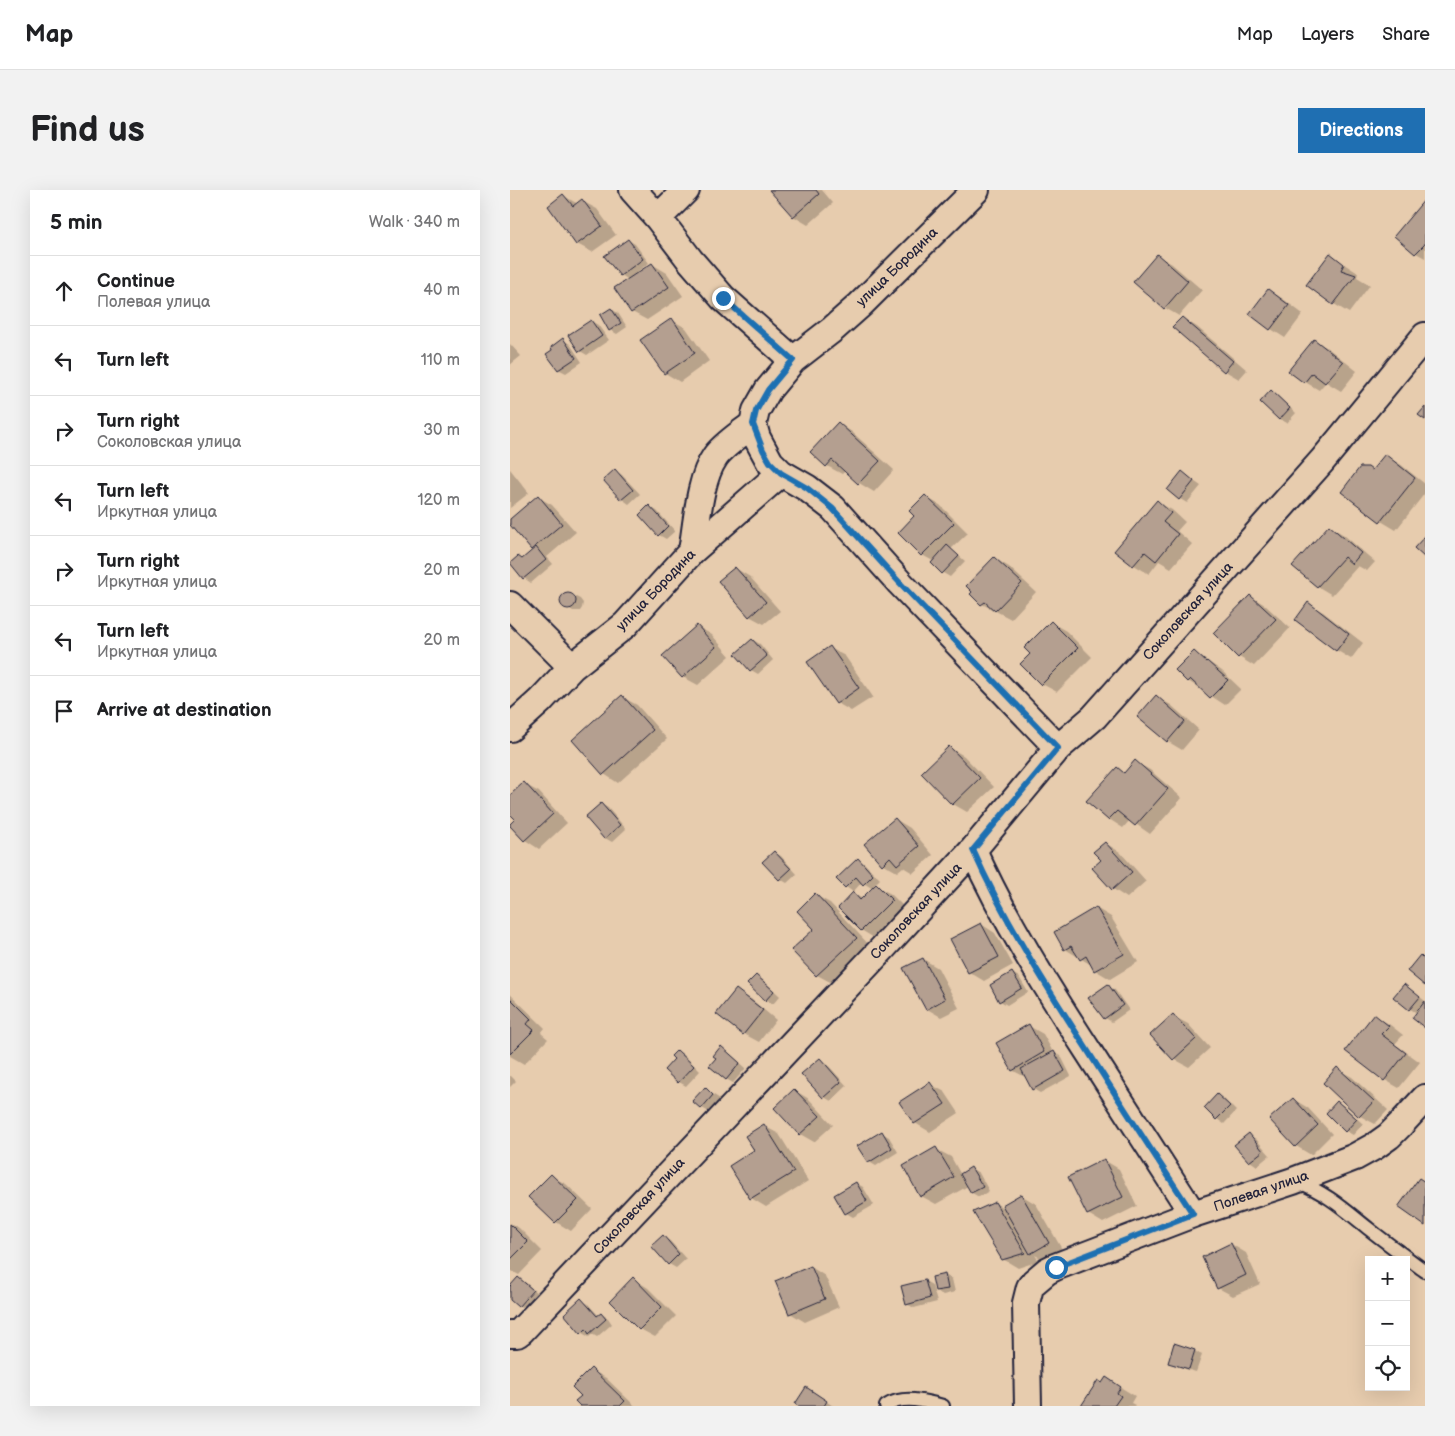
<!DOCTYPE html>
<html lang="en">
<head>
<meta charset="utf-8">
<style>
	body { margin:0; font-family:"Balsamiq Sans",sans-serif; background:#f2f2f2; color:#202124 }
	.controls { position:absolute; right:15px; bottom:15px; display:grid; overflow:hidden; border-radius:0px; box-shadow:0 5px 20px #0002 }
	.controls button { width:45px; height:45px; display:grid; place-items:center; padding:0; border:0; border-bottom:1px solid #e0e0e0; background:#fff; color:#202124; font:25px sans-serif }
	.stop { position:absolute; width:15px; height:15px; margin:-11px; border:4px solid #1f6fb2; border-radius:50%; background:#fff }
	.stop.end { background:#1f6fb2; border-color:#fff; box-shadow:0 1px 5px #0008 }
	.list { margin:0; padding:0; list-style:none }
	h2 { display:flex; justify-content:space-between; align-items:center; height:65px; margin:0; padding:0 20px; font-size:21px }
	h2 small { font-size:16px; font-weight:400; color:#757577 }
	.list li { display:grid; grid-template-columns:32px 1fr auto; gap:15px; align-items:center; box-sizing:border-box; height:70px; padding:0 20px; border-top:1px solid #e0e0e0 }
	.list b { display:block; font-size:19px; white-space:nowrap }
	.list p { margin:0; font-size:16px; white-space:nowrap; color:#757577 }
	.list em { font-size:16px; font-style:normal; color:#757577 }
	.icon { flex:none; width:28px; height:28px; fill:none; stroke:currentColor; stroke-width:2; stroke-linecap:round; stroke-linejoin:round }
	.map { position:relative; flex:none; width:915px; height:1216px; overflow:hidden; border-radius:0px }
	header { display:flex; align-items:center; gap:30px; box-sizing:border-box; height:70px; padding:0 25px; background:#fff; border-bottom:1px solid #e0e0e0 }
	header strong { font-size:24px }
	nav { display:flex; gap:28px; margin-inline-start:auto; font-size:18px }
	.intro { display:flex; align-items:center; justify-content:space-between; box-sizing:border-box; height:120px; padding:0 30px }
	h1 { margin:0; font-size:35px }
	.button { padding:12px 22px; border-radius:0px; background:#1f6fb2; color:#fff; font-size:18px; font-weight:700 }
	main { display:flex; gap:30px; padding:0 30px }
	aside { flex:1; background:#fff; border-radius:0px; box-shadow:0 5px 20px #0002 }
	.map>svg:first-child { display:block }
</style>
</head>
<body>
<header>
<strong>Map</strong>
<nav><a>Map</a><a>Layers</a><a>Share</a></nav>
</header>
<div class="intro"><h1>Find us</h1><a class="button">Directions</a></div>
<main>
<aside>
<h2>5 min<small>Walk · 340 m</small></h2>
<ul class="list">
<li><svg class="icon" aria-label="ahead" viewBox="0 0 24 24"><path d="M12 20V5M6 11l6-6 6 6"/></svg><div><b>Continue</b><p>Полевая улица</p></div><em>40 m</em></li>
<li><svg class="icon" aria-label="left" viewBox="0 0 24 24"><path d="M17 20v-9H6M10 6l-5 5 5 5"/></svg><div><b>Turn left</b></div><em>110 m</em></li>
<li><svg class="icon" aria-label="right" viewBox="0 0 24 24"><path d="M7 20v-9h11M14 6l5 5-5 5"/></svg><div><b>Turn right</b><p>Соколовская улица</p></div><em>30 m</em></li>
<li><svg class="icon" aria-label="left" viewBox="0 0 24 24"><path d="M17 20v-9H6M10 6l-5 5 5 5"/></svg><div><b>Turn left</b><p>Иркутная улица</p></div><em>120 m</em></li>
<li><svg class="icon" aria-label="right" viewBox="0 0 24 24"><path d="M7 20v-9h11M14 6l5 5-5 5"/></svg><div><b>Turn right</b><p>Иркутная улица</p></div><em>20 m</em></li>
<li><svg class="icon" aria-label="left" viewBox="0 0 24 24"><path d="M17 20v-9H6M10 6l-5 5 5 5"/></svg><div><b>Turn left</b><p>Иркутная улица</p></div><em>20 m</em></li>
<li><svg class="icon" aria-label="arrive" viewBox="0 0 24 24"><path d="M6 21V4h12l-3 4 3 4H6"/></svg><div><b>Arrive at destination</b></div></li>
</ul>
</aside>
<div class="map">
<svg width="915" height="1216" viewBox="0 0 915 1216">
	<rect width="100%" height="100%" fill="#e7ccae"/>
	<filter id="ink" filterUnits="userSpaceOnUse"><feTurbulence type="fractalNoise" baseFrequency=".02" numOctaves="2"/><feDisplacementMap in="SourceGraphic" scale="10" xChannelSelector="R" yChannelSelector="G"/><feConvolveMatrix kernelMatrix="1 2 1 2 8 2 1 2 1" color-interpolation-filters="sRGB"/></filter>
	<g filter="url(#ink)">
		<path fill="#0003" d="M 261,0 L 312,0 L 323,13 L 298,35 L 283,26 Z
			M 54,6 L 68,14 L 72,11 L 87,19 L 106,45 L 82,62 L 67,54 Z
			M 915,11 L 915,68 L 906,63 L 886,46 Z
			M 118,50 L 125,54 L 139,73 L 128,81 L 129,83 L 142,74 L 157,83 L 173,106 L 137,130 L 122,122 L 119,90 L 111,85 Z
			M 820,65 L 848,83 L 847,87 L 860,95 L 839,123 L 824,114 L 798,95 Z
			M 648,66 L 662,74 L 692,100 L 669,126 L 655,118 Z
			M 759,100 L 773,109 L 793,124 L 775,148 L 761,139 Z
			M 101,119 L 108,123 L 117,137 L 107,144 L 100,140 Z
			M 672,128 L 687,137 L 737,180 L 729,189 L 715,181 Z
			M 162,130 L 176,138 L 199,171 L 170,192 L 155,183 L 132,150 Z
			M 81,131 L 88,135 L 99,150 L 77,165 L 70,161 Z
			M 53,150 L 60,154 L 72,172 L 56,183 L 48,179 Z
			M 804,150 L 819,159 L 847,181 L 831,201 L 816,192 L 809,200 L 795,192 Z
			M 0,154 L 11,166 L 0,175 Z
			M 761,202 L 768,206 L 786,223 L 777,233 L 770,229 Z
			M 328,233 L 342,242 L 384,280 L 364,302 L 349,293 L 335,281 L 332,284 L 317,276 L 301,262 Z
			M 875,266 L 890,274 L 915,294 L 915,303 L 886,340 L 871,331 L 832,301 L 863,281 Z
			M 0,279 L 19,303 L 0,318 Z
			M 105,281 L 112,285 L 130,304 L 119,314 L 112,309 L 95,290 Z
			M 672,283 L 691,296 L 677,313 L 670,309 Z
			M 28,307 L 42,315 L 66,342 L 37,367 L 43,374 L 21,393 L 14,388 L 1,373 L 13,370 L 24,360 L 0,333 L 0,330 Z
			M 415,307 L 430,315 L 458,343 L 441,359 L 455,371 L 440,387 L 433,383 L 422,372 L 423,371 L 412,365 L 406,326 Z
			M 647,312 L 662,320 L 675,332 L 667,341 L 682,354 L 661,378 L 649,371 L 639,384 L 624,375 L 606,361 Z
			M 140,317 L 147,321 L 165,341 L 156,349 L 149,345 Z
			M 819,336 L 834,345 L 865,372 L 857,381 L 848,376 L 822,405 L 807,396 Z
			M 484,368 L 499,377 L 526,402 L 501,429 L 472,414 L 461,404 Z
			M 225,378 L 240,387 L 270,421 L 254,434 L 239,426 Z
			M 56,404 L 62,405 L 70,409 L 73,413 L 72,418 L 70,421 L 63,421 L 52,414 L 52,407 Z
			M 740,406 L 755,415 L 780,438 L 744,476 L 729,467 L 704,443 Z
			M 798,414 L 813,422 L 853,453 L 841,469 L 826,460 Z
			M 542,433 L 556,441 L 582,467 L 547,502 L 532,494 L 512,474 L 522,464 Z
			M 187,436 L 202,445 L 220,466 L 188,495 L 173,487 Z
			M 243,450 L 250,454 L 263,470 L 248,484 L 241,480 Z
			M 320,458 L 335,466 L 363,507 L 341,521 L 327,513 Z
			M 684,462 L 712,481 L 731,499 L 715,515 L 678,491 L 667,480 Z
			M 112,507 L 127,515 L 157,549 L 108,593 L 94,584 Z
			M 646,507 L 661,515 L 689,540 L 672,560 L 657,551 Z
			M 439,557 L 454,566 L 484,597 L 457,622 L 443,614 Z
			M 625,572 L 640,580 L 672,608 L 640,644 L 620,630 L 613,638 L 599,629 L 578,611 L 607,578 L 615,583 Z
			M 14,594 L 29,602 L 57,633 L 29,659 L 15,650 L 7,629 L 0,622 L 0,607 Z
			M 91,614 L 98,618 L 116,639 L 102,652 L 95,648 Z
			M 385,629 L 400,638 L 423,665 L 403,683 L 393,677 L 387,682 L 373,674 Z
			M 595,653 L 610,662 L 636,691 L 617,708 L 603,699 L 593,670 Z
			M 264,662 L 271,666 L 287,684 L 277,693 L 270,689 Z
			M 348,670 L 355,674 L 370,689 L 364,695 L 381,704 L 396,719 L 366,749 L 351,740 L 343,704 L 353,709 L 363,699 L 352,692 L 343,702 L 336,697 L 328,689 Z
			M 305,705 L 320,713 L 361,757 L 322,793 L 307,785 Z
			M 586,718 L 601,727 L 628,772 L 600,789 L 585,780 L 583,776 L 555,759 Z
			M 471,734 L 485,743 L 503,775 L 474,791 L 459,782 L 442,749 Z
			M 413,769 L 428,778 L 449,818 L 431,827 L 417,819 Z
			M 502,783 L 509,787 L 518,802 L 497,815 L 490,811 Z
			M 246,786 L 253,790 L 270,806 L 263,814 L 256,810 Z
			M 895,795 L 915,811 L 915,836 L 907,823 L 900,819 Z
			M 598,796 L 605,800 L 619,820 L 602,832 L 595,828 Z
			M 226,801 L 241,809 L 266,830 L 249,852 L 234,844 L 208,823 Z
			M 0,804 L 35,838 L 31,843 L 38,849 L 14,874 L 0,866 Z
			M 663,826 L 678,834 L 700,858 L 679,877 L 664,869 Z
			M 864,826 L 879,834 L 893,845 L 885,854 L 910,872 L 889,898 L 875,890 Z
			M 519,836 L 533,844 L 543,862 L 551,866 L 561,886 L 530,903 L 523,899 L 517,888 L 502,880 Z
			M 211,858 L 218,862 L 236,878 L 223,893 L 216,889 L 207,868 Z
			M 168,861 L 175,866 L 190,881 L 176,896 L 169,892 L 166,869 Z
			M 310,870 L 317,874 L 337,896 L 321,911 L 314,907 Z
			M 827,879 L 842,887 L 878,920 L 865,934 L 850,926 Z
			M 0,885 L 6,891 L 0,897 Z
			M 420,894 L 435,902 L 449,923 L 420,942 L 405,933 L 391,912 Z
			M 195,899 L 210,909 L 199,922 L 192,918 Z
			M 284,900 L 299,909 L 323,935 L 304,952 L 290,944 Z
			M 707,905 L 714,909 L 726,921 L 714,934 L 707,929 L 695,918 Z
			M 783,909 L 798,918 L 822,944 L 801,965 L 786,956 L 761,930 Z
			M 827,912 L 834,916 L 853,934 L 843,945 L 836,941 Z
			M 254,936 L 269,944 L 298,991 L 256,1017 L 241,1008 L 221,976 L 246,960 Z
			M 372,943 L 379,947 L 388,962 L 366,976 L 359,972 Z
			M 739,945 L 746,949 L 760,965 L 747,976 L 740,971 L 726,956 Z
			M 426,959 L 441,967 L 451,985 L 462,979 L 469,983 L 479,1001 L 469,1007 L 462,1003 L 458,996 L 426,1014 L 411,1006 Z
			M 594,970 L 609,979 L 627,1016 L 593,1033 L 578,1024 Z
			M 41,986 L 56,994 L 82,1019 L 61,1041 L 46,1032 L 20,1007 Z
			M 346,993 L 353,997 L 364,1015 L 343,1027 L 336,1023 Z
			M 511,1005 L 526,1014 L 553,1061 L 536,1071 L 525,1065 L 529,1071 L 508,1078 L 493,1069 L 485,1013 L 497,1020 Z
			M 0,1033 L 9,1038 L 32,1061 L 9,1085 L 0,1080 Z
			M 153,1047 L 160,1051 L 176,1069 L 166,1078 L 159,1074 Z
			M 721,1054 L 736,1063 L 750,1094 L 723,1106 L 708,1098 Z
			M 301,1077 L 315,1086 L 329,1117 L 295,1132 L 280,1123 Z
			M 435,1085 L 442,1089 L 445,1102 L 433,1105 L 426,1101 Z
			M 8,1088 L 15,1092 L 29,1105 L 15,1120 L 0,1108 L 0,1098 Z
			M 124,1089 L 138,1098 L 166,1126 L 145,1147 L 130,1139 Z
			M 415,1091 L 422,1095 L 427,1112 L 404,1118 L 397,1114 Z
			M 71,1110 L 78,1114 L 89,1126 L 91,1124 L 98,1128 L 102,1134 L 87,1147 L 82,1144 L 79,1147 L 72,1143 Z
			M 665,1155 L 685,1161 L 692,1165 L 686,1182 L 666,1176 L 659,1172 Z
			M 81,1180 L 96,1188 L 125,1216 L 72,1216 L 73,1206 Z
			M 597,1189 L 625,1206 L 621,1213 L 625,1215 L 624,1216 L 572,1216 L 593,1195 Z
			M 304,1203 L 323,1216 L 290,1216 Z"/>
		<path fill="#b49f90" stroke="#22223b" d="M 259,0 L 306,0 L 309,4 L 283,27 Z
			M 53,4 L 63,16 L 72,9 L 92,36 L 66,55 L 38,16 Z
			M 915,9 L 915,54 L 905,64 L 884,46 Z
			M 118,49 L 133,69 L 110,86 L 94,66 Z
			M 820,63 L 834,74 L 831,80 L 846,85 L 823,115 L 796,95 Z
			M 647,64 L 678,91 L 654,119 L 623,92 Z
			M 142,73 L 159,97 L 121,123 L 104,98 Z
			M 758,99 L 779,115 L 760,140 L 739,124 Z
			M 101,118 L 111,133 L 99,141 L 90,125 Z
			M 672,127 L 723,171 L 714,182 L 662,137 Z
			M 162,128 L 185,163 L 154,184 L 130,150 Z
			M 81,130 L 92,146 L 69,162 L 58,145 Z
			M 53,148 L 66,168 L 48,180 L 36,164 L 42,160 L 41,157 Z
			M 804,149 L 833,172 L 815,193 L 802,183 L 794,193 L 778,181 Z
			M 761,200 L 780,218 L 769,230 L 750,212 Z
			M 915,217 L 915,230 L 908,225 Z
			M 328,232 L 370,271 L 348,294 L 322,270 L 316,277 L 300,262 Z
			M 875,264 L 905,288 L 870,332 L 831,302 L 850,277 L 858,277 L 862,280 Z
			M 105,279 L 123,300 L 111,310 L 93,290 Z
			M 672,281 L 684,291 L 669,310 L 657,300 Z
			M 28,305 L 52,334 L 21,360 L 0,335 L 0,329 Z
			M 415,305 L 444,333 L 411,366 L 388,343 L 404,326 L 399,321 Z
			M 647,310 L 661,323 L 653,332 L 668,344 L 646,371 L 635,362 L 623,376 L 604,361 Z
			M 139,315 L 158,336 L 148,346 L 129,325 Z
			M 819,335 L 851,363 L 842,374 L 834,367 L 807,397 L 782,376 Z
			M 915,346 L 915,368 L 904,358 Z
			M 437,355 L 449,366 L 432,384 L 421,373 Z
			M 26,357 L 36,370 L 13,389 L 0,373 L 8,366 L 12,369 Z
			M 484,367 L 512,393 L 485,421 L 475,412 L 471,415 L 460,404 L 462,402 L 456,396 Z
			M 225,377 L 256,412 L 239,427 L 208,391 Z
			M50 411a8 8 0 1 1 16 0a8 8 0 1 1-16 0Z
			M 740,405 L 766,429 L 728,468 L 703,443 Z
			M 798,412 L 839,444 L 826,461 L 785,430 Z
			M 541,431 L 568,458 L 531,495 L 510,474 L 520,464 L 514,458 Z
			M 187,435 L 206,457 L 172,488 L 152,466 Z
			M 242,449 L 257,466 L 240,481 L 225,464 Z
			M 320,456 L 349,498 L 326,514 L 297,472 Z
			M 684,461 L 696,472 L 697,471 L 718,490 L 700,508 L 680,489 L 677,492 L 665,480 Z
			M 112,505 L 143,540 L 93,585 L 62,550 Z
			M 646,505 L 675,531 L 657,552 L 627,527 Z
			M 439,556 L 470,588 L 442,615 L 411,583 Z
			M 625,570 L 658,599 L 625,636 L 607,621 L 598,630 L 576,611 L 607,577 L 614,583 Z
			M 14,592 L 43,624 L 14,651 L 0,636 L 0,634 L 5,629 L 0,624 L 0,605 Z
			M 91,613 L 110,635 L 94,649 L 75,627 Z
			M 385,628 L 409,656 L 387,675 L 380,667 L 372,675 L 354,654 Z
			M 595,652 L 622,682 L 602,700 L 582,678 L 591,670 L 583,662 Z
			M 264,661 L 281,679 L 269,690 L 252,672 Z
			M 348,668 L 363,685 L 353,695 L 346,687 L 335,698 L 326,689 Z
			M 366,694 L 382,710 L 351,741 L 328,718 L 343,702 L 350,710 Z
			M 305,703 L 347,748 L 306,786 L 281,760 L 304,739 L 287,721 Z
			M 586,717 L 614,764 L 584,781 L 576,766 L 570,770 L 561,756 L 554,760 L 544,742 Z
			M 471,733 L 489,767 L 458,783 L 440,749 Z
			M 910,765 L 915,770 L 915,796 L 897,781 Z
			M 413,768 L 435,809 L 416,820 L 393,778 Z
			M 502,782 L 512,798 L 489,812 L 480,795 Z
			M 246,785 L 264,801 L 255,811 L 237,794 Z
			M 598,794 L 613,815 L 594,829 L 578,808 Z
			M 894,794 L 910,807 L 899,820 L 883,807 Z
			M 226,799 L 253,820 L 233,845 L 206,824 Z
			M 0,808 L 21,829 L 17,834 L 24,840 L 0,864 Z
			M 915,811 L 915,838 L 902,828 Z
			M 663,824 L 686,849 L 663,870 L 640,845 Z
			M 864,824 L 879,836 L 871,844 L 896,863 L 874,891 L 835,861 Z
			M 519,834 L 534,862 L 502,881 L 486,853 Z
			M 211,856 L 230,873 L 216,890 L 199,876 L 206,868 L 203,866 Z
			M 167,860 L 184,876 L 168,893 L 154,880 L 164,869 L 161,866 Z
			M 544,861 L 555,881 L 522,900 L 511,879 Z
			M 310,868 L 331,892 L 313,908 L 291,884 Z
			M 827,877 L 864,911 L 849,927 L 813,893 Z
			M 420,892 L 435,914 L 404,934 L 389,912 Z
			M 195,897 L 203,905 L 191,919 L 182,911 Z
			M 284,899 L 310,926 L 289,945 L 264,918 Z
			M 707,904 L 720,916 L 706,930 L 694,918 Z
			M 783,908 L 808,935 L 785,957 L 759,929 Z
			M 827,911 L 847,929 L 835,942 L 816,923 Z
			M 254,934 L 284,982 L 240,1009 L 219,976 L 244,960 L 235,946 Z
			M 372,941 L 382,958 L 358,973 L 347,956 Z
			M 739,943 L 753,961 L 739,972 L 724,955 Z
			M 426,957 L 444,987 L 410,1007 L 393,976 Z
			M 594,969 L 613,1007 L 577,1025 L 558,987 Z
			M 461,977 L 473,997 L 461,1003 L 450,984 Z
			M 41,984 L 68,1010 L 45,1033 L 18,1007 Z
			M 909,988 L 915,992 L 915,1036 L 888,1017 Z
			M 346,992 L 357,1011 L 335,1024 L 324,1005 Z
			M 511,1004 L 539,1053 L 520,1064 L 492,1015 Z
			M 485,1012 L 515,1063 L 492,1070 L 463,1022 Z
			M 0,1034 L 18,1052 L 0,1070 Z
			M 153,1045 L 169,1064 L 158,1075 L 141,1056 Z
			M 721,1053 L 736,1085 L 707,1099 L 692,1067 Z
			M 301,1076 L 315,1109 L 279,1124 L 265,1091 Z
			M 435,1084 L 438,1099 L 425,1101 L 422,1087 Z
			M 8,1087 L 23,1100 L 8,1117 L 0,1110 L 0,1096 Z
			M 123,1087 L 152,1117 L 129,1140 L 100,1111 Z
			M 415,1090 L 420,1108 L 396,1115 L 391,1096 Z
			M 71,1108 L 87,1126 L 91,1123 L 96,1129 L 79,1144 L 76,1139 L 71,1144 L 54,1124 Z
			M 664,1153 L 685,1160 L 679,1179 L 658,1173 Z
			M 81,1178 L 115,1211 L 110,1216 L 70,1216 L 65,1211 L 71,1206 L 62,1197 Z
			M 596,1187 L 611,1197 L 607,1203 L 611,1206 L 604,1216 L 571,1216 L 588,1190 L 592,1193 Z
			M 296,1197 L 317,1211 L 314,1216 L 288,1216 L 285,1214 Z"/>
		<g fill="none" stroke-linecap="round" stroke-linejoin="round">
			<defs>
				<path id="lane" d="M 786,991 C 817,1003 834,1019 859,1039 C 878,1054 896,1067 915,1081
					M 376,1216 C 393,1205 415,1211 433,1216"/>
				<path id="street" d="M 123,0 L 148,28 L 180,70 L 213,108 L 283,170 L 258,200 L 246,221 L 243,234 L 247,248 L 260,272 L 271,283 L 297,298 L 323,318 L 390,393 L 548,558
					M 148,28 L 176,0
					M 283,170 L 323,139 L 350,115 L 466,0
					M 182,361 C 187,333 189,290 205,267 C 213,255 232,243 243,234
					M 0,415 L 62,477
					M 0,538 L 30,511 L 62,477 L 115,435 L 182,361 L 271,283
					M 463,660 C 495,731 536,796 578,861 C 613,916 648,970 683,1024
					M 0,1144 L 7,1144 L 11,1141 L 372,759 L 463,660 L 548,558 L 584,527 L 812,271 L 915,146
					M 518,1216 L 516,1113 L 520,1097 L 524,1092 L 537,1081 L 545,1077 L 683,1024 L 783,991 L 845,967 L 865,956 L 879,946 L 891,934 L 915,908"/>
			</defs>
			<use href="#lane" stroke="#22223b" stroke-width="16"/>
			<use href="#street" stroke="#22223b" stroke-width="30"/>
			<use href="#lane" stroke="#e7ccae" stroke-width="12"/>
			<use href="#street" stroke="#e7ccae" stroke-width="26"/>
		</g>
	</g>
	<g fill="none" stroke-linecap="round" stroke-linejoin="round" filter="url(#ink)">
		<path stroke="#1f6fb2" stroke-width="6" d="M 213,108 L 283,170 L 258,200 L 246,221 L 243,234 L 253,260 L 260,272 L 271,283 L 297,298 L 322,318 L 390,393 L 548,558 L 463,660 C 494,730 535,794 576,858 C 611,914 647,969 683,1024 L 546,1077"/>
	</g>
	<g text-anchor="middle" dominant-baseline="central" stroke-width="4.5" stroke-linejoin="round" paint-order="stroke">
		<g font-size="14" fill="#22223b" stroke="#e7ccae">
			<text transform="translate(387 77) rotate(-44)">улица Бородина</text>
			<text transform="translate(146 400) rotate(-46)">улица Бородина</text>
			<text transform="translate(678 421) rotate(-48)">Соколовская улица</text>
			<text transform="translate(406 721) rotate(-47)">Соколовская улица</text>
			<text transform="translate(751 1001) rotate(-19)">Полевая улица</text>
			<text transform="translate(129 1016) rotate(-47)">Соколовская улица</text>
		</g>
	</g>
</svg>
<div class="controls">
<button>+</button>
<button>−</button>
<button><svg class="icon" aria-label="locate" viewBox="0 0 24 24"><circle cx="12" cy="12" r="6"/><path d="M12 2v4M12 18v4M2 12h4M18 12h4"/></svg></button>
</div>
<div class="stop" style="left:546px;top:1077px"></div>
<div class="stop end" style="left:213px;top:108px"></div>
</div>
</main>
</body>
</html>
